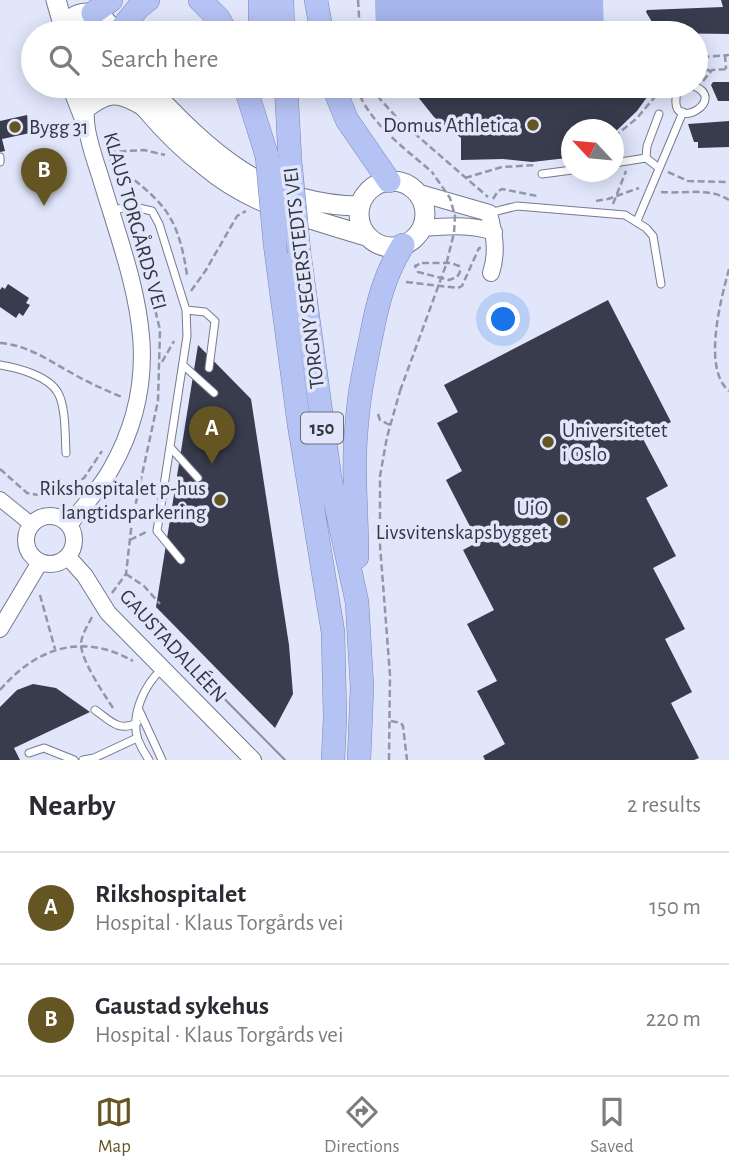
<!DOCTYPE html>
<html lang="en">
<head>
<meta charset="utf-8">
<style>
	body { margin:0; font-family:"Alegreya Sans",sans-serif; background:#f7f7f7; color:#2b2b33 }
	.compass { position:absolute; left:561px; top:119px; width:63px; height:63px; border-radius:50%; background:#fff; box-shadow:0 4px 18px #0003; rotate:296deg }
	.you { position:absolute; left:504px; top:320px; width:24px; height:24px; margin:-18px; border:5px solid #fff; border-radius:50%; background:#1a73e8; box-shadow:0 0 0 10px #1a73e833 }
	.badge { display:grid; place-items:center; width:46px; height:46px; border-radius:50%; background:#645522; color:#fff; font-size:23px; font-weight:700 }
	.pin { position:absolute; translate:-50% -58px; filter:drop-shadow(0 2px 4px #0008) }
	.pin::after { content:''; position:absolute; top:37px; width:24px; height:21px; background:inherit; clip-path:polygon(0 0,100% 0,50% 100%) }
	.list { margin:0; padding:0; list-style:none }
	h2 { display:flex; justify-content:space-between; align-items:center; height:91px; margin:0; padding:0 28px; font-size:30px }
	h2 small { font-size:23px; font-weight:400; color:#7c7c81 }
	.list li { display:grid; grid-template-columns:46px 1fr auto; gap:21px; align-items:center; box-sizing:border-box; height:112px; padding:0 28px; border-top:2px solid #e1e1e2 }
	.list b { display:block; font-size:26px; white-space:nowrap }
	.list p { margin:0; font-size:23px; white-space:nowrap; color:#7c7c81 }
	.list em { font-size:23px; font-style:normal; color:#7c7c81 }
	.icon { flex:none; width:38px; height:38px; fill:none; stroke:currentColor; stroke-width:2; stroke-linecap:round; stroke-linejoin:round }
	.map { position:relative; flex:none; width:729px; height:760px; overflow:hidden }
	.search { position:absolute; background:#fff; box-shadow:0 4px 18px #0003; left:21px; right:21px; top:21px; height:77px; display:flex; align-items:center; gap:18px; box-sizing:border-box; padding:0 24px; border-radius:38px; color:#7c7c81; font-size:26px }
	.sheet { height:315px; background:#fff }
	nav { display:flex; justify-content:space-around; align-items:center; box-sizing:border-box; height:98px; border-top:2px solid #e1e1e2; background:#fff; font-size:19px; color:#7c7c81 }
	nav a { display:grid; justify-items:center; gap:4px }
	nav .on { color:#645522 }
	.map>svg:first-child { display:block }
</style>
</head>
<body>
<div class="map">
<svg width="729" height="760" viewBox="0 0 729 760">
	<rect width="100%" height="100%" fill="#e1e6fb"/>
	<path fill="#a7b5ed" d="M 375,0 L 603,0 L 604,33 L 376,33 Z"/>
	<path fill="#383c4d" d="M 721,0 L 729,0 L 729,34 L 660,33 L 659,25 L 656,26 L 656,22 L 652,22 L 646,12 L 647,10 L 723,7 Z
		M 713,82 L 729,82 L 729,101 L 718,101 L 711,85 Z
		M 414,86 L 655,86 L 637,111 L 614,133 L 614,130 L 572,130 L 572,153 L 567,155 L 567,158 L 532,162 L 503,159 L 461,160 L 461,138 L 434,117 L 418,97 L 413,89 Z
		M 27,115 L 30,133 L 2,139 L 5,151 L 0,152 L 0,121 Z
		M 729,121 L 729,147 L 698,148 L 698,142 L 694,142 L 688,124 Z
		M 8,284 L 29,298 L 26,303 L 30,305 L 23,316 L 19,313 L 16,318 L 0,307 L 0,290 L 2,287 L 5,289 Z
		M 608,300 L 671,422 L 642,437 L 668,486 L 646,498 L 676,556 L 653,568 L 685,629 L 665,639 L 692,692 L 671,703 L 699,758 L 694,760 L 485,760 L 483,756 L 505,744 L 477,691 L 497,681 L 467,624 L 494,610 L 463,550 L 478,542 L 446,480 L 462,471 L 437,423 L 458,412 L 444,385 Z
		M 198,345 L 251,399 L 289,645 L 293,694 L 275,728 L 156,607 Z
		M 33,684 L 56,688 L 90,712 L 14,748 L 20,760 L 0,760 L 0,707 L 17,690 Z"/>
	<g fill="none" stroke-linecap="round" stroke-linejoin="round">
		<defs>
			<path id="service" d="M 685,86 C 679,89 676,92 676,99 C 673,132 728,100 694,86
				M 659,114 L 647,146 L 646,158 L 659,168
				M 0,157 L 0,162
				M 614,163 L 646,158
				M 542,174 L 572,170
				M 111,211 L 130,206 L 152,211 L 159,224 L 186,310 L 187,336 L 157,531 L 181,560
				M 489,213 L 517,206 L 625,215 L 646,228 L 653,236 L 661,284
				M 637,221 L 683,112
				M 186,310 L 205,312 L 215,321 L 209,368
				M 0,365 C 18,368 49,376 58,393 C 66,407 65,437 66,453
				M 183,365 L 214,393
				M 170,447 L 198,478
				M 95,710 C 111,721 118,732 137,723
				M 139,710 L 162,760
				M 29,753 L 44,748 L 74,760
				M 83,760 L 94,758 L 137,738
				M 149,760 C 145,754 141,747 138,740 C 130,716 144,685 162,669"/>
			<path id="minor" d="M 0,499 L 31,524"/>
			<path id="tertiary" d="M 70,86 L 83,119
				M 85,111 C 107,93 117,92 142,107
				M 416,192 L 489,213 C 494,233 498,252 491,273
				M 422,228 C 446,226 471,224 494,232
				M26 540a24 24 0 1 1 48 0a24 24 0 1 1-48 0Z
				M 70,524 C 83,506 100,489 111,469 C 170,366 132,282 101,179 C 91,147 79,119 90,86
				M 68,557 L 85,576 L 108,613 L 253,760
				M 0,629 L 40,562"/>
			<path id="secondary" d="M 56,0 L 64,28
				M 62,33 C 70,6 104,7 113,33
				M 126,86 C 134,94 139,102 147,110 C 164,130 184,150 205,166 C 252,206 309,218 366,236
				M 147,86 C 209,152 264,205 360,206
				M359 214a33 33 0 1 1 66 0a33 33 0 1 1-66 0Z"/>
			<path id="trunk" d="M 200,0 L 218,18 L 227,33
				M 260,0 L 260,33
				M 282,0 L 283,33
				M 316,0 L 322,33
				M 93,13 L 111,0
				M 118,33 L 138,8 L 148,0
				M 245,86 L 267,156
				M 286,86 L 290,160
				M 333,86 L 347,120 L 389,181
				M 275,244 L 299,424 L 333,632 L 335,717 L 333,760
				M 299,252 L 330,478 L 357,602 L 362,687 L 359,760
				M 357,557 C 357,512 352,467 357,422 C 359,393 365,365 371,337 C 377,305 385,273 403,245"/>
		</defs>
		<use href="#service" stroke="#767b8e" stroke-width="9"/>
		<use href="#minor" stroke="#767b8e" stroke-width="16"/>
		<use href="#tertiary" stroke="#767b8e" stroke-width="18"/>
		<use href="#secondary" stroke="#767b8e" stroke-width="21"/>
		<use href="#trunk" stroke="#7c87b4" stroke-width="24"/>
		<path stroke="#9396a6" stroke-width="2.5" stroke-dasharray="7 3.5" stroke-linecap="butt" d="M 358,0 L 360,33
			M 658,27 L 658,33
			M 725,55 L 726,69
			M 696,66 L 704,57 L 729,55
			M 696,71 L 710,70
			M 703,81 L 712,70 L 729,69
			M 356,86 C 368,122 403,147 432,172
			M 373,86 L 380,99 L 399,120 L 488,197
			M 614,137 L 637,118 L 664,86
			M 109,152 L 144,150 L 165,155
			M 564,159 L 572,157
			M 110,160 C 159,201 177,207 187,275
			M 668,172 L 688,181 L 729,182
			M 465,178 L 502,167 L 537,165
			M 661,192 C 684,194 709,187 729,200
			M 493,199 L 498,191 L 502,189 L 537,196
			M 596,201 L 608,199 L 639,188
			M 613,204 L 626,171
			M 422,263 L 451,263 L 459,266 L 460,272 L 457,277 L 449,280 L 418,272 L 415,266 Z
			M 729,269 C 721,299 702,369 729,391
			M 406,282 L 458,288 L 462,286 L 479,248 L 481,248
			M 191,291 L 206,270 L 237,216 L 246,211
			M 0,343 C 27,345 46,359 70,372 C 87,382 105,390 124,398
			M 162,362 L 174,341
			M 378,414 L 380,420 L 390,425
			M 0,469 L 27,493 L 38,495 L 61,492 L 84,478 L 102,451
			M 130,540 L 146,532
			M 126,574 L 144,586 L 160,604
			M 112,593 L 126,574 L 132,521 L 158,401 L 160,330 L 149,284
			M 40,595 L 55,649
			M 92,617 C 88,625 82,634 81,643 C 80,659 104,694 113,708
			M 0,690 C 36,648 82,632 133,661
			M 391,721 L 401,723 L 403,726 L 407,760
			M 389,760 L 390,675 L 380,545 L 380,476 L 387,437 L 400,391"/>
		<use href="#service" stroke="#fff" stroke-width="7"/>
		<use href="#minor" stroke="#fff" stroke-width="14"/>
		<use href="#tertiary" stroke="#fff" stroke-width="16"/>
		<use href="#secondary" stroke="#fff" stroke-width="19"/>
		<use href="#trunk" stroke="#b4c2f4" stroke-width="23"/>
		<path stroke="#8b8f9e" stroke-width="2" d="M 187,661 L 285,760"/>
		<defs>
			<path id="trunk-bridge" d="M 267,156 L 275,244
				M 290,160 L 299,252"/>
		</defs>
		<use href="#trunk-bridge" stroke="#7c87b4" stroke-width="24" stroke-linecap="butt"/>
		<path stroke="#9396a6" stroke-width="2.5" stroke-dasharray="7 3.5" stroke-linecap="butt" d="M 400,391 L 446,265 L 454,233 L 455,216 L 450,198 L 432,172"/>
		<use href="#trunk-bridge" stroke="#b4c2f4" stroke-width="23"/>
	</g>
	<g fill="#645522" stroke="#e1e6fb" stroke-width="2.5">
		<circle cx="533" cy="125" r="7"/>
		<circle cx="15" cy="127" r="7"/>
		<circle cx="548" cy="442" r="7"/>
		<circle cx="220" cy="500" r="7"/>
		<circle cx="562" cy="520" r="7"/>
	</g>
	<g text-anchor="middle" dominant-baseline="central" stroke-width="7" stroke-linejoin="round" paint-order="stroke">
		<rect fill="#e1e6fb" stroke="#696c78" stroke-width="2" x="301" y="412.5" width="42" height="31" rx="5"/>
		<g font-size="19" font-weight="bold" fill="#353740">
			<text x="322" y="428">150</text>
		</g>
		<g font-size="21" fill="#353740" stroke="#e1e6fb" text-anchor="end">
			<text x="519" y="125">Domus Athletica</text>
			<text x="29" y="127" text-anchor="start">Bygg 31</text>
			<text x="562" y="430" text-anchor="start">Universitetet<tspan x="562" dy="24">i Oslo</tspan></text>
			<text x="206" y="488">Rikshospitalet p-hus<tspan x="206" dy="24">langtidsparkering</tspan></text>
			<text x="548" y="508">UiO<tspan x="548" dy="24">Livsvitenskapsbygget</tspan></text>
		</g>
		<g font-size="21" fill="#353740" stroke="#e1e6fb">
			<text transform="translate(135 221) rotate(74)">KLAUS TORGÅRDS VEI</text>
			<text transform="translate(304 278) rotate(-97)">TORGNY SEGERSTEDTS VEI</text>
			<text transform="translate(173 646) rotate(47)">GAUSTADALLÉEN</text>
		</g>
	</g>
</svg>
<svg class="compass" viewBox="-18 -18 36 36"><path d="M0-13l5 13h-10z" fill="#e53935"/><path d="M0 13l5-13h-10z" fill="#7c7c81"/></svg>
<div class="you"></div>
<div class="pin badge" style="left:212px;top:464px">A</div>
<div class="pin badge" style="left:44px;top:206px">B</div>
<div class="search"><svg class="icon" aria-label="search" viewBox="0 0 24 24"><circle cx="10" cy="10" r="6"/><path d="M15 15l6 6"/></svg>Search here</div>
</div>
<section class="sheet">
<h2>Nearby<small>2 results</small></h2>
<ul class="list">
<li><span class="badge">A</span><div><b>Rikshospitalet</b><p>Hospital · Klaus Torgårds vei</p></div><em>150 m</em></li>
<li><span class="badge">B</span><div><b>Gaustad sykehus</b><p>Hospital · Klaus Torgårds vei</p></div><em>220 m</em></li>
</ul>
</section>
<nav>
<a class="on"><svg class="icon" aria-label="map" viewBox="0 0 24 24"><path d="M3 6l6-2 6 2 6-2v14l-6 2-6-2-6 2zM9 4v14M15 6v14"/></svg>Map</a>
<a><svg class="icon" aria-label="directions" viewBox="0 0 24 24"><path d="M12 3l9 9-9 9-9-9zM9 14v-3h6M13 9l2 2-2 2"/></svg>Directions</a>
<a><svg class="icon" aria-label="saved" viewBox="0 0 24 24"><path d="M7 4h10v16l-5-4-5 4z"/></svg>Saved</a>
</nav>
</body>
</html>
